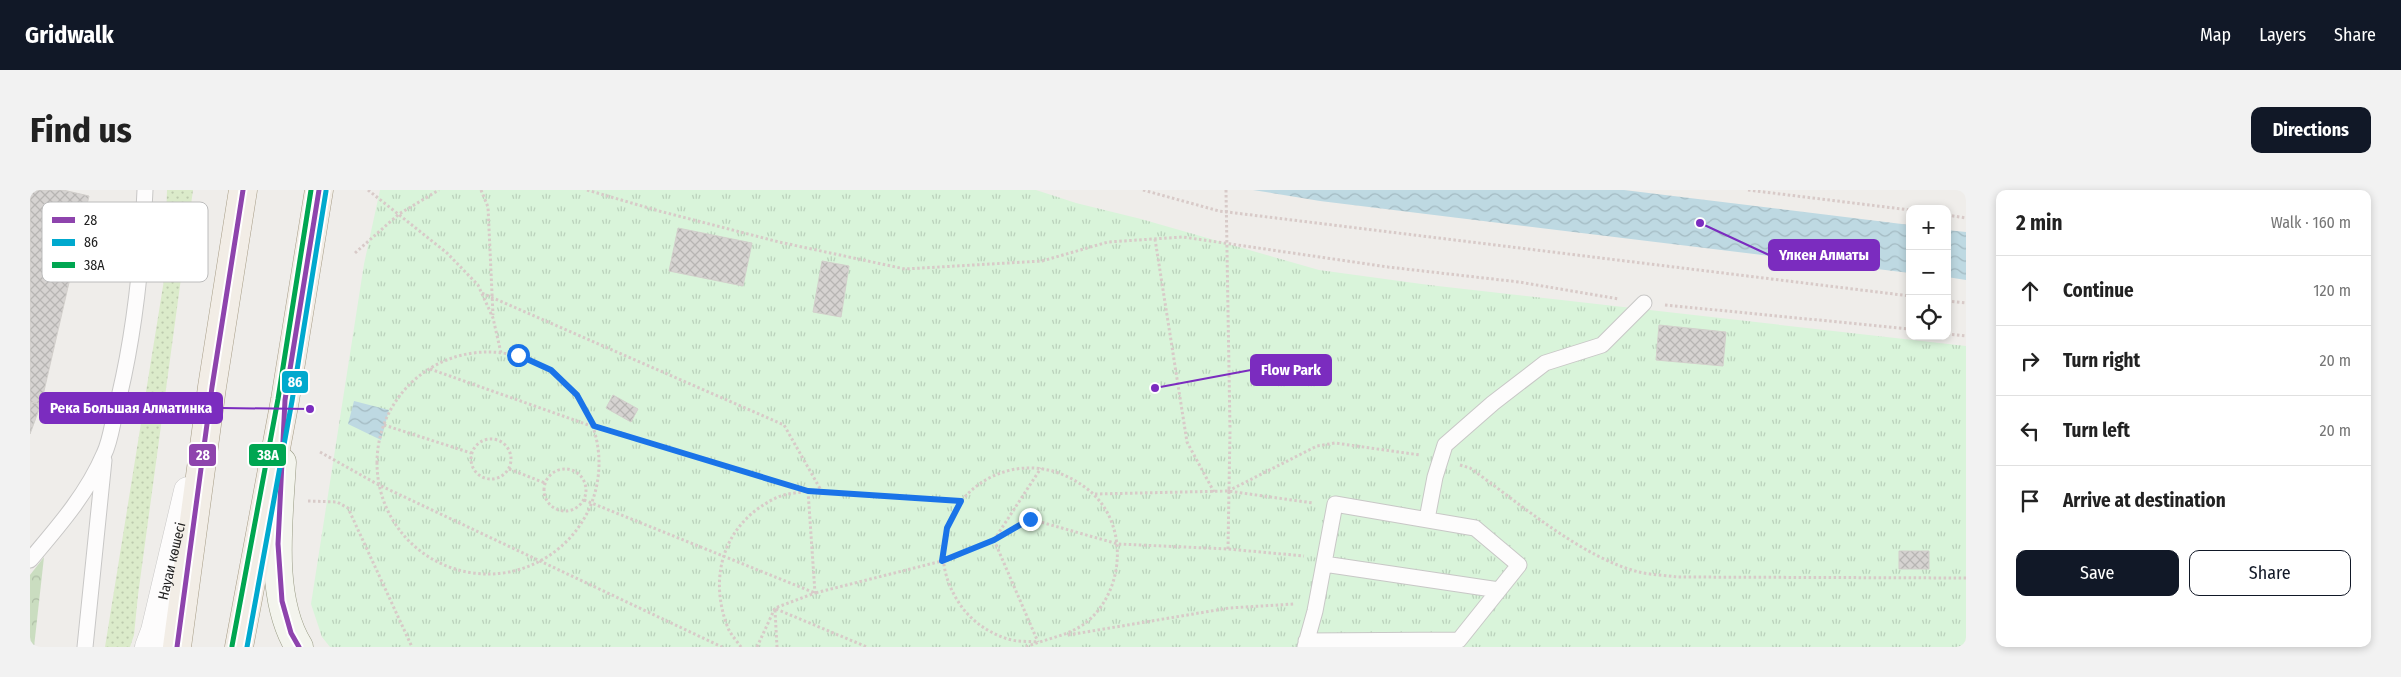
<!DOCTYPE html>
<html lang="en">
<head>
<meta charset="utf-8">
<style>
	body { margin:0; font-family:"Fira Sans Condensed",sans-serif; background:#f2f2f2; color:#222 }
	.controls { position:absolute; right:15px; top:15px; display:grid; overflow:hidden; border-radius:10px; box-shadow:0 2px 8px #0003 }
	.controls button { width:45px; height:45px; display:grid; place-items:center; padding:0; border:0; border-bottom:1px solid #e0e0e0; background:#fff; color:#222; font:25px sans-serif }
	.stop { position:absolute; width:15px; height:15px; margin:-11px; border:4px solid #1a73e8; border-radius:50%; background:#fff }
	.stop.end { background:#1a73e8; border-color:#fff; box-shadow:0 1px 5px #0008 }
	.list { margin:0; padding:0; list-style:none }
	h2 { display:flex; justify-content:space-between; align-items:center; height:65px; margin:0; padding:0 20px; font-size:21px }
	h2 small { font-size:16px; font-weight:400; color:#767676 }
	.list li { display:grid; grid-template-columns:32px 1fr auto; gap:15px; align-items:center; box-sizing:border-box; height:70px; padding:0 20px; border-top:1px solid #e0e0e0 }
	.list b { display:block; font-size:19px; white-space:nowrap }
	.list em { font-size:16px; font-style:normal; color:#767676 }
	.actions { display:flex; gap:10px; padding:15px 20px }
	.actions a { flex:1; padding:11px 0; border:1px solid #111827; border-radius:10px; text-align:center; font-size:18px; color:#111827 }
	.actions .main { background:#111827; color:#fff }
	.icon { flex:none; width:28px; height:28px; fill:none; stroke:currentColor; stroke-width:2; stroke-linecap:round; stroke-linejoin:round }
	.map { position:relative; flex:none; width:1936px; height:457px; overflow:hidden; border-radius:10px }
	header { display:flex; align-items:center; gap:30px; box-sizing:border-box; height:70px; padding:0 25px; background:#111827; color:#fff }
	header strong { font-size:24px }
	nav { display:flex; gap:28px; margin-inline-start:auto; font-size:18px }
	.intro { display:flex; align-items:center; justify-content:space-between; box-sizing:border-box; height:120px; padding:0 30px }
	h1 { margin:0; font-size:35px }
	.button { padding:12px 22px; border-radius:10px; background:#111827; color:#fff; font-size:18px; font-weight:700 }
	main { display:flex; gap:30px; padding:0 30px }
	aside { flex:1; background:#fff; border-radius:10px; box-shadow:0 2px 8px #0003 }
	.map>svg:first-child { display:block }
</style>
</head>
<body>
<header>
<strong>Gridwalk</strong>
<nav><a>Map</a><a>Layers</a><a>Share</a></nav>
</header>
<div class="intro"><h1>Find us</h1><a class="button">Directions</a></div>
<main>
<div class="map">
<svg width="1936" height="457" viewBox="0 0 1936 457">
	<defs>
		<pattern id="grass-dots" width="8" height="8" patternUnits="userSpaceOnUse" patternTransform="scale(1.25)"><rect width="8" height="8" fill="#dbebca"/><path d="M2 2h.1M6 6h.1" fill="none" stroke="#bcc9ad" stroke-width="1.8" stroke-linecap="round"/></pattern>
		<pattern id="forest-crowns" width="20" height="18" patternUnits="userSpaceOnUse" patternTransform="scale(1.25)"><rect width="20" height="18" fill="#caddc0"/><path d="M2 6a3 3 0 1 1 6 0M12 15a3 3 0 1 1 6 0" fill="none" stroke="#adbda5"/></pattern>
		<pattern id="park-tufts" width="24" height="20" patternUnits="userSpaceOnUse" patternTransform="scale(1.25)"><rect width="24" height="20" fill="#d9f4da"/><path d="M3 7l-1-3M5 7V3M7 7l1-3M15 17l-1-3M17 17v-4M19 17l1-3" fill="none" stroke="#bad1bb"/></pattern>
		<pattern id="water-waves" width="16" height="10" patternUnits="userSpaceOnUse" patternTransform="scale(1.25)"><rect width="16" height="10" fill="#bed9e2"/><path d="M0 5q4-4 8 0t8 0" fill="none" stroke="#a3bac2"/></pattern>
		<pattern id="building-cross-hatch" width="8" height="8" patternUnits="userSpaceOnUse" patternTransform="scale(1.25)"><rect width="8" height="8" fill="#d6d3d1"/><path d="M0 0l8 8M0 8l8-8" fill="none" stroke="#b7b5b3"/></pattern>
	</defs>
	<rect width="100%" height="100%" fill="#efedea"/>
	<path fill="url(#grass-dots)" d="M 137,0 L 163,0 L 108,405 L 104,445 L 100,457 L 75,457 L 134,90 Z"/>
	<path fill="url(#forest-crowns)" d="M 14,367 L 4,457 L 0,457 L 0,385 Z"/>
	<path fill="url(#park-tufts)" d="M 350,0 L 1006,0 L 1046,13 L 1111,29 L 1289,80 L 1399,95 L 1936,156 L 1936,457 L 300,457 L 292,447 L 281,414 L 334,74 Z"/>
	<path fill="url(#water-waves)" d="M 1223,0 L 1594,0 L 1880,35 L 1880,83 L 1290,11 Z
		M 1917,40 L 1936,42 L 1936,90 L 1917,87 Z
		M 324,211 L 359,220 L 351,250 L 318,234 Z"/>
	<path fill="url(#building-cross-hatch)" stroke="#d2cfcb" d="M 2,0 L 33,0 L 59,6 L 11,214 L 0,212 L 0,8 Z
		M 648,38 L 722,53 L 713,96 L 639,81 Z
		M 792,71 L 819,76 L 811,127 L 783,122 Z
		M 1629,135 L 1696,142 L 1693,176 L 1626,170 Z
		M 583,205 L 608,219 L 601,232 L 576,218 Z
		M 0,212 L 11,214 L 0,244 Z
		M 1869,361 L 1899,361 L 1899,379 L 1869,379 Z"/>
	<g fill="none" stroke-linecap="round" stroke-linejoin="round">
		<defs>
			<path id="service" d="M 1397,329 L 1405,287 L 1415,255 L 1463,213 L 1515,173 L 1572,155 L 1614,113
				M 0,370 C 28,337 57,304 74,264 C 80,252 82,236 85,223 C 104,151 112,74 115,0
				M 1294,374 L 1469,400
				M 55,457 L 74,270
				M 1275,457 L 1285,421 L 1305,314 L 1445,338 L 1489,375 L 1429,450 L 1276,451"/>
			<g id="tertiary">
				<path id="s1" d="M 119,457 L 125,441 L 158,301"/>
			</g>
			<path id="secondary" d="M 252,272 C 249,329 238,407 269,457"/>
			<path id="primary" d="M 147,457 L 182,197 L 213,0
				M 209,457 L 255,210 L 289,0"/>
		</defs>
		<use href="#service" stroke="#c8c7c6" stroke-width="17"/>
		<use href="#tertiary" stroke="#c8c7c6" stroke-width="29"/>
		<use href="#secondary" stroke="#979982" stroke-width="29"/>
		<use href="#primary" stroke="#a69c86" stroke-width="29"/>
		<path stroke="#d8cac8" stroke-width="3" stroke-dasharray="2.5 2.5" stroke-linecap="butt" d="M 338,0 L 417,63 L 448,95 L 463,128 L 471,163
			M 451,0 L 458,17 L 463,125
			M 557,0 L 629,21 L 749,52 L 875,79 L 1012,71 L 1078,52 L 1153,47 L 1358,77 L 1489,92 L 1589,109
			M 1113,0 L 1189,21 L 1880,106
			M 1718,0 L 1880,20
			M 1917,25 L 1936,28
			M 1125,49 L 1157,252 L 1184,302
			M 325,63 L 369,24 L 409,0
			M 452,103 L 754,235 L 792,302
			M 1917,111 L 1936,113
			M 1635,115 L 1880,139
			M 1917,144 L 1936,146
			M347 273a111 111 0 1 1 222 0a111 111 0 1 1-222 0Z
			M 400,179 L 564,237 L 778,301 L 931,311
			M 354,235 L 441,263
			M441 269a20 20 0 1 1 40 0a20 20 0 1 1-40 0Z
			M 290,262 L 347,294 L 692,457
			M 1430,275 L 1440,278 C 1488,312 1552,368 1609,382 C 1621,385 1635,385 1647,387 L 1936,388
			M514 300a21 21 0 1 1 42 0a21 21 0 1 1-42 0Z
			M 479,279 L 515,293
			M 1198,301 L 1287,256 L 1305,253 L 1390,265
			M 1065,304 L 1198,301 L 1283,313
			M 554,310 L 785,403 L 912,371 L 964,350 L 1000,329 L 1088,354 L 1198,359 L 1274,366
			M 278,311 L 307,312 L 318,318 L 382,457
			M 964,350 L 1008,452
			M 964,350 L 1011,278
			M 1198,359 L 1200,240
			M 746,419 L 837,457
			M 745,420 L 747,457
			M 1038,445 L 1199,418 L 1264,414
			M 711,457 C 707,451 701,445 698,438 C 677,385 695,331 748,307 C 757,303 768,303 778,301
			M 727,457 L 745,418 L 785,403 L 778,301
			M 996,457 C 1017,448 1040,446 1058,431 C 1097,397 1098,329 1056,298 C 977,238 877,324 926,408 C 938,429 956,442 978,449 C 987,452 998,451 1008,452"/>
		<use href="#service" stroke="#fdfcfc" stroke-width="15"/>
		<use href="#tertiary" stroke="#fdfcfc" stroke-width="28"/>
		<use href="#secondary" stroke="#f3f4ed" stroke-width="28"/>
		<use href="#primary" stroke="#f2ede6" stroke-width="28"/>
		<path stroke="#d8cac8" stroke-width="3" stroke-dasharray="2.5 2.5" stroke-linecap="butt" d="M 1196,0 L 1200,240"/>
		<defs>
			<path id="bus-1" d="M 147,457 L 182,197 L 213,0
				M 269,457 L 261,443 L 252,411 L 248,354 L 255,210 L 289,0"/>
			<path id="bus-2" d="M 217,457 L 262,211 L 296,1"/>
			<path id="bus-3" d="M 202,456 L 248,209 L 281,0"/>
		</defs>
		<use href="#bus-1" stroke="#fff" stroke-width="9"/>
		<use href="#bus-2" stroke="#fff" stroke-width="9"/>
		<use href="#bus-3" stroke="#fff" stroke-width="9"/>
		<use href="#bus-1" stroke="#8e44ad" stroke-width="5"/>
		<use href="#bus-2" stroke="#00a9ce" stroke-width="5"/>
		<use href="#bus-3" stroke="#00a651" stroke-width="5"/>
	</g>
	<g fill="none" stroke-linecap="round" stroke-linejoin="round">
		<path stroke="#1a73e8" stroke-width="6" d="M 488,165 L 521,180 L 547,205 L 564,236 L 778,301 L 931,311 L 917,338 L 912,371 L 964,350 L 1000,329"/>
	</g>
	<g text-anchor="middle" dominant-baseline="central" stroke-width="4" stroke-linejoin="round" paint-order="stroke">
		<g font-size="14" fill="#212121" stroke="#fff">
			<text stroke="none"><textPath href="#s1" startOffset="89">Науаи көшесі</textPath></text>
		</g>
	</g>
	<rect x="12" y="12" width="166" height="80" rx="8" fill="#fff" stroke="#bcbcbc" stroke-width="1"/>
	<rect x="22" y="27" width="23" height="6" fill="#8e44ad"/>
	<rect x="22" y="49" width="23" height="7" fill="#00a9ce"/>
	<rect x="22" y="72" width="23" height="6" fill="#00a651"/>
	<g font-size="14" fill="#212121">
		<text x="54" y="35">28</text>
		<text x="54" y="57">86</text>
		<text x="54" y="80">38А</text>
	</g>
	<path fill="none" stroke="#7b2cbf" stroke-width="2" d="M1670 33L1739 65M1125 198L1221 180M280 219L192 218"/>
	<g fill="#7b2cbf" stroke="#fff" stroke-width="2">
		<circle cx="1670" cy="33" r="5"/>
		<circle cx="1125" cy="198" r="5"/>
		<circle cx="280" cy="219" r="5"/>
	</g>
	<g fill="#7b2cbf" stroke="#7b2cbf" stroke-width="2">
		<rect x="1739" y="50" width="110" height="30" rx="5"/>
		<rect x="1221" y="165" width="80" height="30" rx="5"/>
		<rect x="10" y="203" width="182" height="30" rx="5"/>
	</g>
	<g font-size="15" text-anchor="middle" font-weight="bold" fill="#fff">
		<text x="1794" y="70">Үлкен Алматы</text>
		<text x="1261" y="185">Flow Park</text>
		<text x="101" y="223">Река Большая Алматинка</text>
	</g>
	<g stroke="#fff" stroke-width="2">
		<rect x="251" y="180" width="28" height="24" rx="5" fill="#00a9ce"/>
		<rect x="158" y="253" width="29" height="24" rx="5" fill="#8e44ad"/>
		<rect x="218" y="253" width="39" height="24" rx="5" fill="#00a651"/>
	</g>
	<g font-size="14" text-anchor="middle" font-weight="bold" fill="#fff">
		<text x="265" y="197">86</text>
		<text x="173" y="270">28</text>
		<text x="238" y="270">38А</text>
	</g>
</svg>
<div class="controls">
<button>+</button>
<button>−</button>
<button><svg class="icon" aria-label="locate" viewBox="0 0 24 24"><circle cx="12" cy="12" r="6"/><path d="M12 2v4M12 18v4M2 12h4M18 12h4"/></svg></button>
</div>
<div class="stop" style="left:488px;top:165px"></div>
<div class="stop end" style="left:1000px;top:329px"></div>
</div>
<aside>
<h2>2 min<small>Walk · 160 m</small></h2>
<ul class="list">
<li><svg class="icon" aria-label="ahead" viewBox="0 0 24 24"><path d="M12 20V5M6 11l6-6 6 6"/></svg><div><b>Continue</b></div><em>120 m</em></li>
<li><svg class="icon" aria-label="right" viewBox="0 0 24 24"><path d="M7 20v-9h11M14 6l5 5-5 5"/></svg><div><b>Turn right</b></div><em>20 m</em></li>
<li><svg class="icon" aria-label="left" viewBox="0 0 24 24"><path d="M17 20v-9H6M10 6l-5 5 5 5"/></svg><div><b>Turn left</b></div><em>20 m</em></li>
<li><svg class="icon" aria-label="arrive" viewBox="0 0 24 24"><path d="M6 21V4h12l-3 4 3 4H6"/></svg><div><b>Arrive at destination</b></div></li>
</ul>
<div class="actions"><a class="main">Save</a><a>Share</a></div>
</aside>
</main>
</body>
</html>
